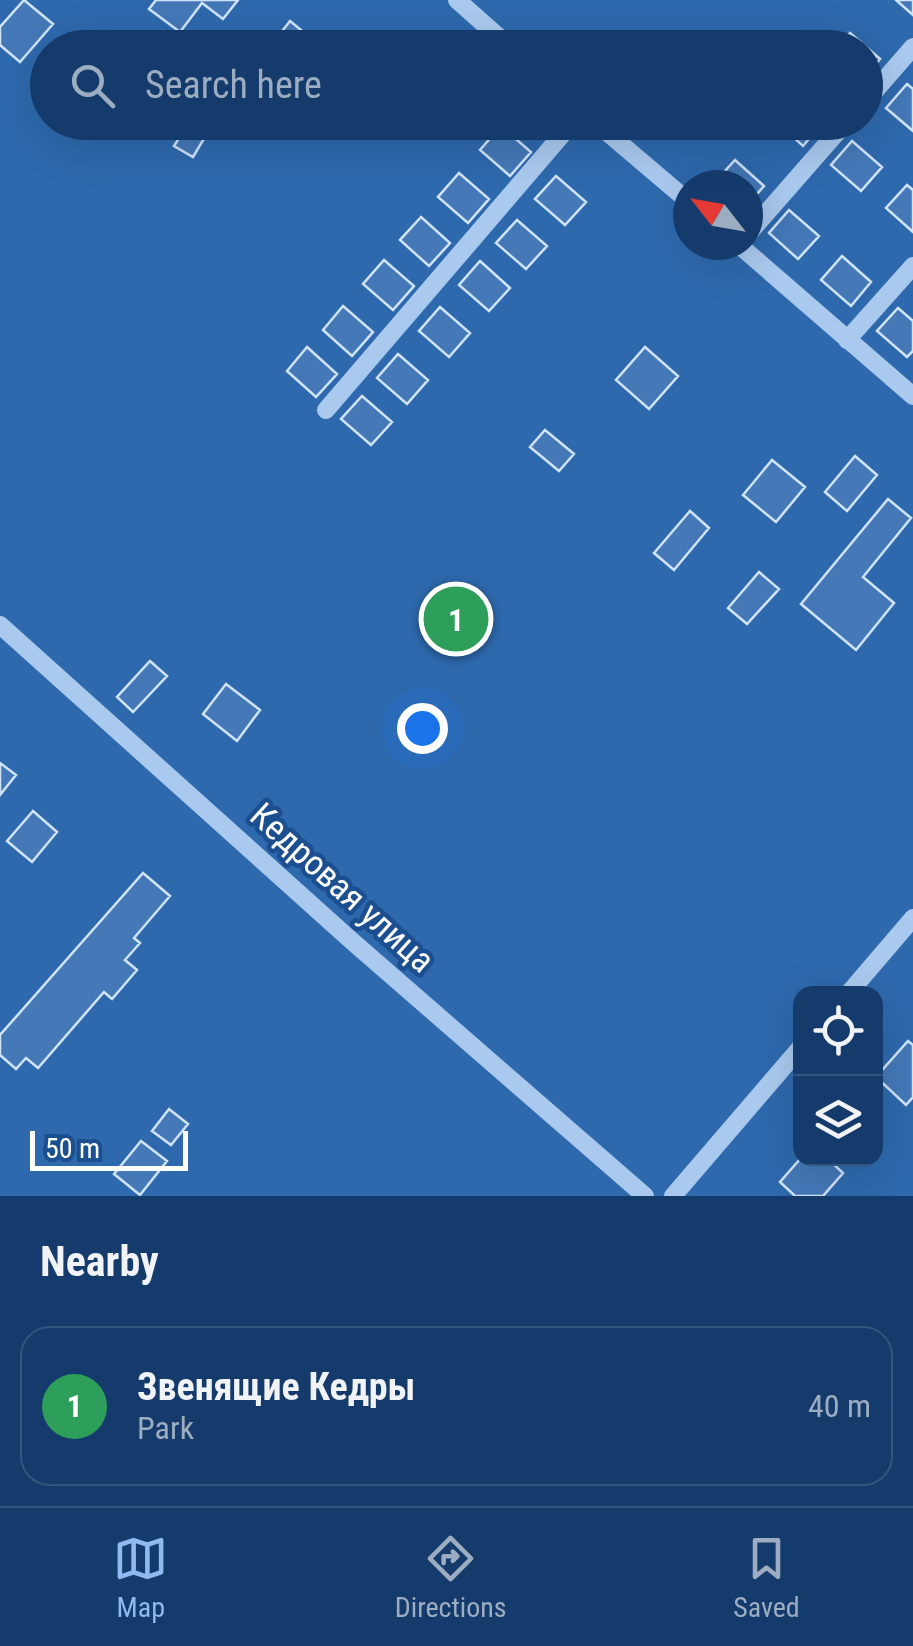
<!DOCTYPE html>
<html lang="en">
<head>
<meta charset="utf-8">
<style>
	body { margin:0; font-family:"Roboto Condensed",sans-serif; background:#214673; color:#f1f3f6 }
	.controls { position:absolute; right:30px; bottom:30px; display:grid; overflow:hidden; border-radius:20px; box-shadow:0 10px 40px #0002 }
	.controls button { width:90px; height:90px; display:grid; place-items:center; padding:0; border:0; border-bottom:2px solid #33557e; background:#143b6b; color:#f1f3f6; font:50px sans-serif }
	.compass { position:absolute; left:673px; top:170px; width:90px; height:90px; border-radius:50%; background:#143b6b; box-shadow:0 10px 40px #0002; rotate:301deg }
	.scale { position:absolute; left:30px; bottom:25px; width:158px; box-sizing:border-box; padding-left:10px; border:5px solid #fff; border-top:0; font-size:28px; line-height:35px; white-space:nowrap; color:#fff; -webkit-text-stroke:8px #1b4f8f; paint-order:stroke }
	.you { position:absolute; left:422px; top:728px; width:35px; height:35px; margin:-25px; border:8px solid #fff; border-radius:50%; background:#1a73e8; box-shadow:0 0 0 15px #1a73e833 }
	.badge { display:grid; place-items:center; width:65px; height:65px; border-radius:50%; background:#90b9f0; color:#fff; font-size:32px; font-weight:700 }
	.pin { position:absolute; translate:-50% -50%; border:5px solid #fff; box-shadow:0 2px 10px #0006 }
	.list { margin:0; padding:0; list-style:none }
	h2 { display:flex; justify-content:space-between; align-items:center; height:130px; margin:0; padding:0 40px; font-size:42px }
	h2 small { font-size:32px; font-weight:400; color:#9dadc1 }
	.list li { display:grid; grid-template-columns:65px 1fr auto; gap:30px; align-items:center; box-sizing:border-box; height:160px; margin:0 20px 20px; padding:0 20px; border:2px solid #33557e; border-radius:30px }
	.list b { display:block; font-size:38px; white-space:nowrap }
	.list p { margin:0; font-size:32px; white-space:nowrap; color:#9dadc1 }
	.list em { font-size:32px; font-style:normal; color:#9dadc1 }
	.icon { flex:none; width:55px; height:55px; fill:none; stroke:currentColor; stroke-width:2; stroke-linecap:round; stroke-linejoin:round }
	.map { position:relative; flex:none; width:913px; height:1196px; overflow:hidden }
	.search { position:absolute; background:#143b6b; box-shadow:0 10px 40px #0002; left:30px; right:30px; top:30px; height:110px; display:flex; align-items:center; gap:25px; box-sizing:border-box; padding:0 35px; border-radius:55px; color:#9dadc1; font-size:38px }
	.sheet { height:310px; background:#143b6b }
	nav { display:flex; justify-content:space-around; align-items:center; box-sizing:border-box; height:140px; border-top:2px solid #33557e; background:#143b6b; font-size:28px; color:#9dadc1 }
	nav a { display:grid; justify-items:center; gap:5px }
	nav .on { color:#90b9f0 }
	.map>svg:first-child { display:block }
</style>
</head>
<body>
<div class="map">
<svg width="913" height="1196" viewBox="0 0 913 1196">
	<rect width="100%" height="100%" fill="#1b4f8f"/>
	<path fill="#2e69ad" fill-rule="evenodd" d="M 0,0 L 913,0 L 913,1196 L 0,1196 ZM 48,48 L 866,48 L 866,122 L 48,122 ZM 688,185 L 748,185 L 748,245 L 688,245 ZM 800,994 L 876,994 L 876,1158 L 800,1158 Z"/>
	<path fill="#4478b7" stroke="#cfe3fa" stroke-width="2.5" d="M 24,0 L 53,24 L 20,62 L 0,45 L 0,27 Z
		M 156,0 L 238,0 L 223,19 L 202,3 L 180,32 L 149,9 Z
		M 896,0 L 913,0 L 913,15 Z
		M 290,21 L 323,48 L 269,48 Z
		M 850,33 L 880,59 L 866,76 L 866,48 L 838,48 Z
		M 907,84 L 913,89 L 913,131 L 886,108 Z
		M 189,122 L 214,122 L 193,157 L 174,146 Z
		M 777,122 L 823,122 L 803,146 Z
		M 501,126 L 531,152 L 510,176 L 480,150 Z
		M 852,141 L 882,167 L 861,191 L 831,165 Z
		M 735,160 L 764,186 L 748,204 L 748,185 L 714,183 Z
		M 459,173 L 489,199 L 468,223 L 438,197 Z
		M 556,176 L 586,202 L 565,225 L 535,199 Z
		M 907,185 L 913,190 L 913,232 L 886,208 Z
		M 789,210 L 819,236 L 798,259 L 769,233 Z
		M 421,217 L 450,243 L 429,266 L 400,240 Z
		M 517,220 L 547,246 L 526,269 L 496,243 Z
		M 842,256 L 871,282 L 851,306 L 821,280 Z
		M 384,260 L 414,286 L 393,310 L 363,284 Z
		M 480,261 L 510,288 L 489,311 L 459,285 Z
		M 343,306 L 373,332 L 352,356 L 323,330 Z
		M 440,307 L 470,333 L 449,357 L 419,331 Z
		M 898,308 L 913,321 L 913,351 L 907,357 L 877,331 Z
		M 307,347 L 337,374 L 316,397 L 287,371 Z
		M 645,347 L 678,376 L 649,409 L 616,380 Z
		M 398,354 L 428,380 L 407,404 L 377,378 Z
		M 362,396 L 392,422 L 371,445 L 341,419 Z
		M 545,430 L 574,454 L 559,471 L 530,447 Z
		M 855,456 L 877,475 L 847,511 L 825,492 Z
		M 772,460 L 805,487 L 776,522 L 743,495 Z
		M 888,499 L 911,518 L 863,577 L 894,603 L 856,650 L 801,604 Z
		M 690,511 L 709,528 L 674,570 L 654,553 Z
		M 759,572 L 779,589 L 747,624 L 728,608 Z
		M 150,661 L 167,676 L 133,712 L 117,697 Z
		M 226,684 L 260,710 L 237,741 L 203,714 Z
		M 0,763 L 16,775 L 0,795 Z
		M 33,811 L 57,832 L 32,862 L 7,841 Z
		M 143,873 L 170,896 L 134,938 L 140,943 L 125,960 L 137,970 L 112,999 L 104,992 L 38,1068 L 26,1058 L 16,1069 L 0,1055 L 0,1035 Z
		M 908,1041 L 913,1045 L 913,1097 L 906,1105 L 876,1077 Z
		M 169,1109 L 188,1124 L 171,1145 L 152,1131 Z
		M 141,1141 L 167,1161 L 140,1195 L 114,1174 Z
		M 801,1158 L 827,1158 L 843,1173 L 823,1196 L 795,1196 L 780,1182 Z"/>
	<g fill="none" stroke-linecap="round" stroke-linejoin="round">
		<path stroke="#a9c9ee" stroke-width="18" d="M 457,0 L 511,48
			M 866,101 L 913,47
			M 595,122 L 688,201
			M 748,234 L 846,122
			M 739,245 L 913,396
			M 847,340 L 913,266
			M 326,410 L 573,122
			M 0,625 L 353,942 L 645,1196
			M 848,994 L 913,918
			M 673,1196 L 800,1048"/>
	</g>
	<g text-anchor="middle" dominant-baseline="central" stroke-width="9" stroke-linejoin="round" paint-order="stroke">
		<g font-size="35" fill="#fff" stroke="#1b4f8f">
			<text transform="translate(342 888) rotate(42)">Кедровая улица</text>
		</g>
	</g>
</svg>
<div class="controls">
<button><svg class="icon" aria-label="locate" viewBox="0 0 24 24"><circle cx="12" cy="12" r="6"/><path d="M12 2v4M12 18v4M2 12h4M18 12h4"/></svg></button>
<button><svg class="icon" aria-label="layers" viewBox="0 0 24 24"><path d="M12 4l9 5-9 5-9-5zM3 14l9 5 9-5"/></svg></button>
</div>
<svg class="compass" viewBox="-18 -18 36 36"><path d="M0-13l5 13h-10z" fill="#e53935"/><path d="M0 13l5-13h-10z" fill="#9dadc1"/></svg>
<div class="scale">50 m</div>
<div class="you"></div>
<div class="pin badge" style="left:456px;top:619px;background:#2e9e5b">1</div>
<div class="search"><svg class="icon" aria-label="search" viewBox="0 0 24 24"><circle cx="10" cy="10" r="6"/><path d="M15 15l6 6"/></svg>Search here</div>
</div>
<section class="sheet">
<h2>Nearby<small></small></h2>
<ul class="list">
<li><span class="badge" style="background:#2e9e5b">1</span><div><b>Звенящие Кедры</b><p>Park</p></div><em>40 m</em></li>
</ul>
</section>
<nav>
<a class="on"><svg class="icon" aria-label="map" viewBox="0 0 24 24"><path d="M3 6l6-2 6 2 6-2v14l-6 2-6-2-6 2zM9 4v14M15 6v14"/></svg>Map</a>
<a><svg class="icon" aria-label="directions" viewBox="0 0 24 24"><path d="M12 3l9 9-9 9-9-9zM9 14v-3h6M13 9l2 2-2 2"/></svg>Directions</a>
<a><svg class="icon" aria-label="saved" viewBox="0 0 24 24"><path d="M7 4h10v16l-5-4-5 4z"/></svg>Saved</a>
</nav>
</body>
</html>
